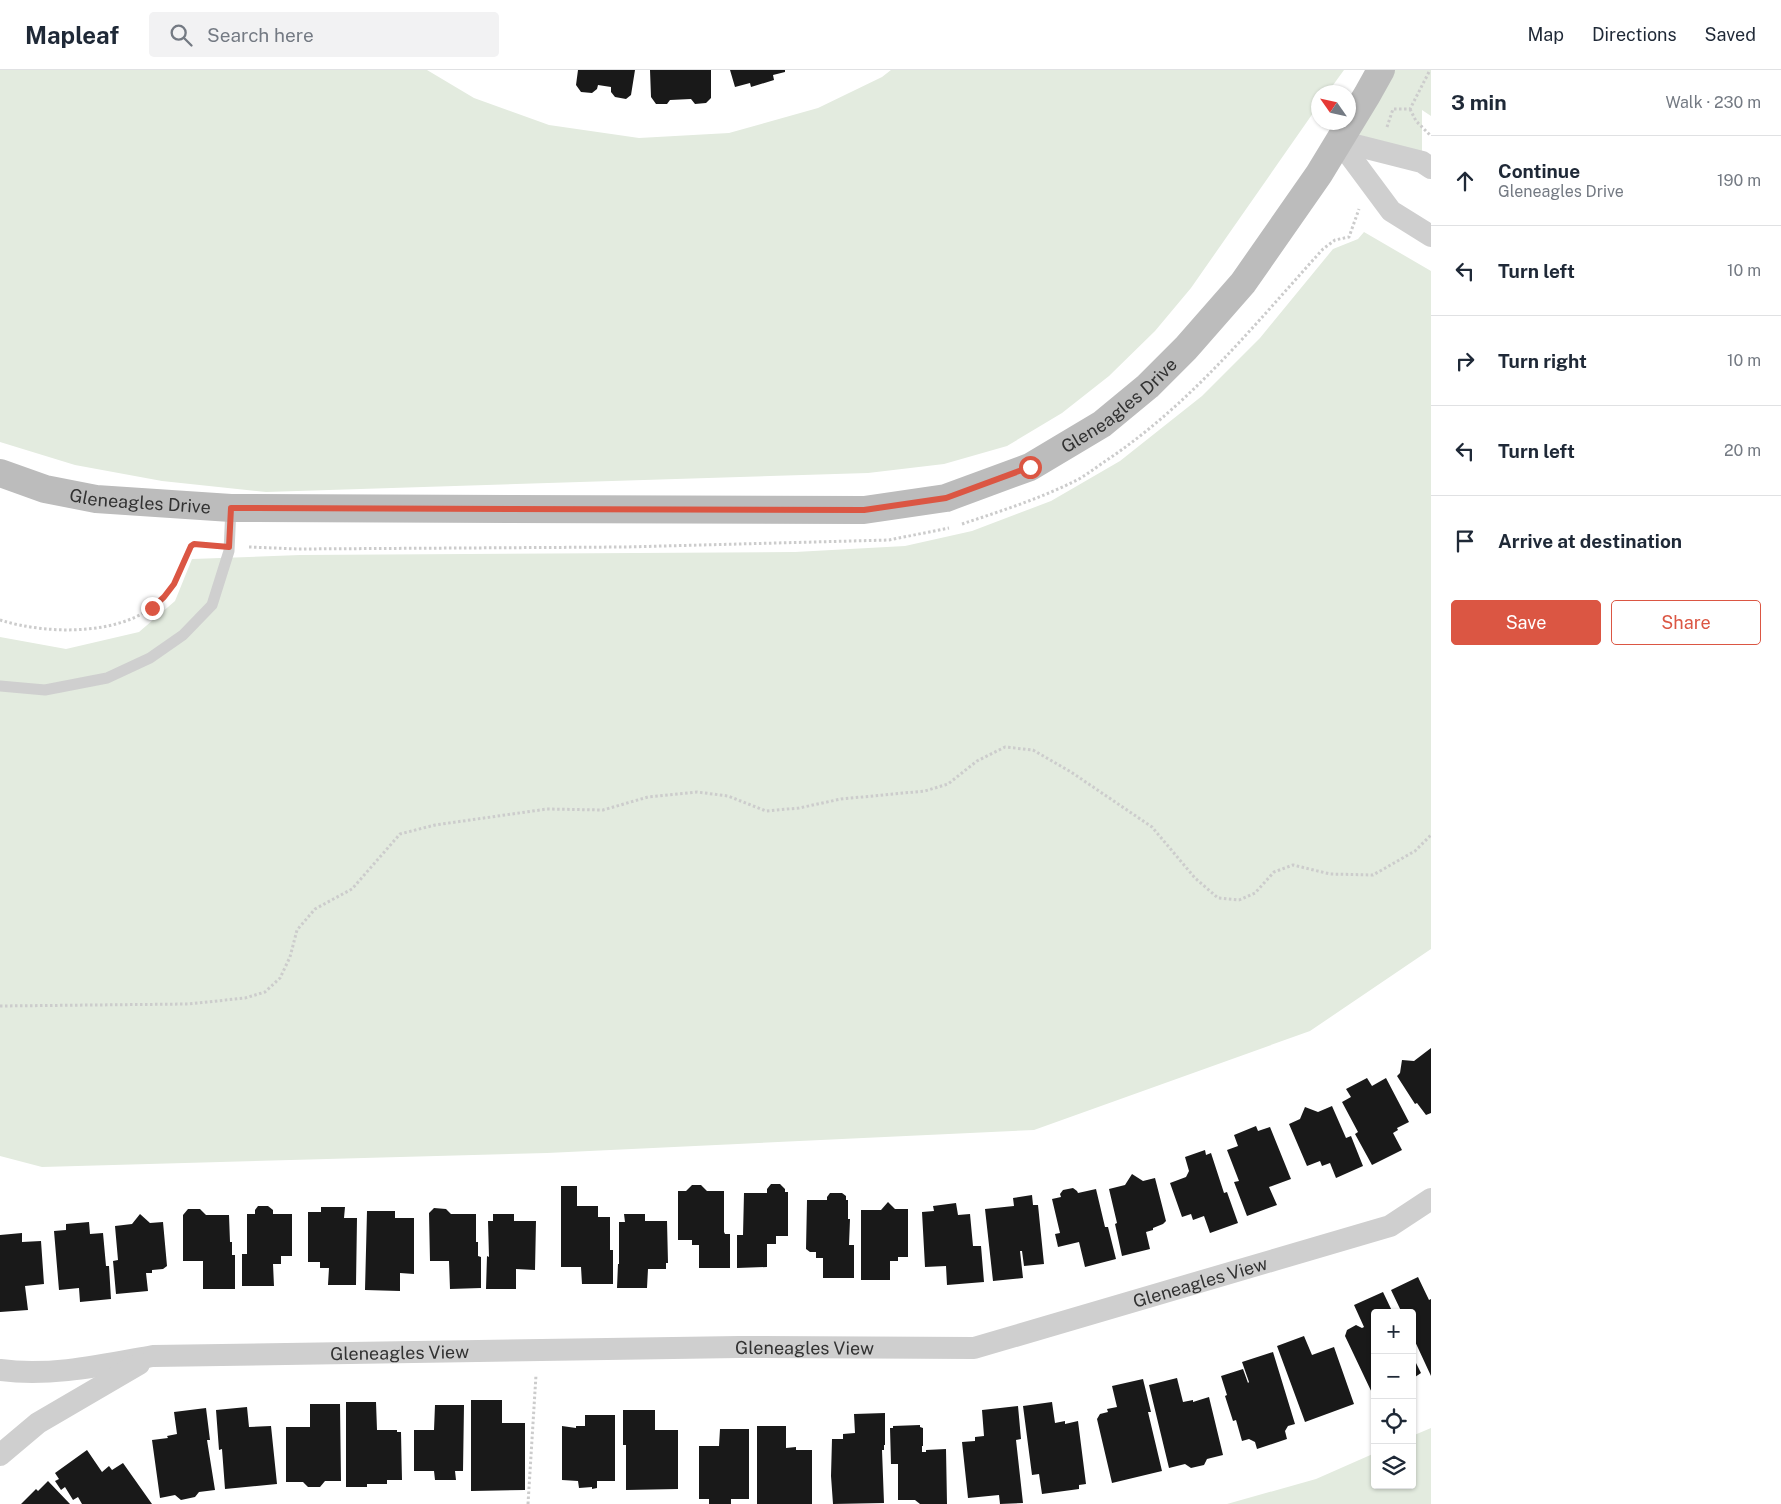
<!DOCTYPE html>
<html lang="en">
<head>
<meta charset="utf-8">
<style>
	body { margin:0; font-family:"Public Sans",sans-serif; background:#f2f2f3; color:#1f2937 }
	.controls { position:absolute; right:15px; bottom:15px; display:grid; overflow:hidden; border-radius:5px; box-shadow:0 1px 4px #0004 }
	.controls button { width:45px; height:45px; display:grid; place-items:center; padding:0; border:0; border-bottom:1px solid #e0e1e3; background:#fff; color:#1f2937; font:25px sans-serif }
	.compass { position:absolute; left:1311px; top:15px; width:45px; height:45px; border-radius:50%; background:#fff; box-shadow:0 1px 4px #0004; rotate:304deg }
	.stop { position:absolute; width:15px; height:15px; margin:-11px; border:4px solid #db5643; border-radius:50%; background:#fff }
	.stop.end { background:#db5643; border-color:#fff; box-shadow:0 1px 5px #0008 }
	.list { margin:0; padding:0; list-style:none }
	h2 { display:flex; justify-content:space-between; align-items:center; height:65px; margin:0; padding:0 20px; font-size:21px }
	h2 small { font-size:16px; font-weight:400; color:#747a83 }
	.list li { display:grid; grid-template-columns:32px 1fr auto; gap:15px; align-items:center; box-sizing:border-box; height:90px; padding:0 20px; border-top:1px solid #e0e1e3 }
	.list b { display:block; font-size:19px; white-space:nowrap }
	.list p { margin:0; font-size:16px; white-space:nowrap; color:#747a83 }
	.list em { font-size:16px; font-style:normal; color:#747a83 }
	.actions { display:flex; gap:10px; padding:15px 20px }
	.actions a { flex:1; padding:11px 0; border:1px solid #db5643; border-radius:5px; text-align:center; font-size:18px; color:#db5643 }
	.actions .main { background:#db5643; color:#fff }
	.icon { flex:none; width:28px; height:28px; fill:none; stroke:currentColor; stroke-width:2; stroke-linecap:round; stroke-linejoin:round }
	.map { position:relative; flex:none; width:1431px; height:1434px; overflow:hidden }
	header { display:flex; align-items:center; gap:30px; box-sizing:border-box; height:70px; padding:0 25px; background:#fff; border-bottom:1px solid #e0e1e3 }
	header strong { font-size:24px }
	nav { display:flex; gap:28px; margin-inline-start:auto; font-size:18px }
	.search { width:350px; height:45px; background:#f2f2f3; display:flex; align-items:center; gap:12px; box-sizing:border-box; padding:0 18px; border-radius:5px; color:#747a83; font-size:19px }
	main { display:flex }
	aside { flex:1; background:#fff }
	.map>svg:first-child { display:block }
</style>
</head>
<body>
<header>
<strong>Mapleaf</strong>
<div class="search"><svg class="icon" aria-label="search" viewBox="0 0 24 24"><circle cx="10" cy="10" r="6"/><path d="M15 15l6 6"/></svg>Search here</div>
<nav><a>Map</a><a>Directions</a><a>Saved</a></nav>
</header>
<main>
<div class="map">
<svg width="1431" height="1434" viewBox="0 0 1431 1434">
	<rect width="100%" height="100%" fill="#fff"/>
	<path fill="#e3ebdf" d="M 0,0 L 427,0 L 474,28 L 549,55 L 639,68 L 729,63 L 818,38 L 882,7 L 891,0 L 1344,0 L 1328,22 L 1318,22 L 1318,36 L 1191,218 L 1155,261 L 1109,306 L 1062,343 L 1007,376 L 944,394 L 868,403 L 266,422 L 162,411 L 75,395 L 0,372 Z
		M 1381,0 L 1431,0 L 1431,46 L 1422,40 L 1422,92 L 1339,71 Z
		M 1364,162 L 1431,201 L 1431,879 L 1310,961 L 1034,1060 L 547,1083 L 42,1097 L 0,1086 L 0,567 L 66,579 L 139,562 L 175,531 L 192,489 L 300,485 L 795,482 L 905,476 L 972,461 L 1051,431 L 1120,391 L 1202,326 L 1260,268 L 1333,179 L 1358,169 Z
		M 1431,1358 L 1431,1434 L 1227,1434 L 1316,1409 L 1375,1383 L 1375,1415 L 1412,1415 L 1412,1366 Z"/>
	<path fill="#191919" d="M 578,0 L 635,0 L 631,25 L 626,29 L 615,27 L 611,22 L 611,17 L 598,15 L 597,19 L 592,23 L 581,22 L 576,15 Z
		M 650,0 L 711,0 L 711,28 L 706,33 L 695,34 L 691,29 L 670,30 L 667,34 L 656,34 L 651,27 Z
		M 730,0 L 785,0 L 785,2 L 773,5 L 774,10 L 751,17 L 750,13 L 735,17 Z
		M 1431,978 L 1431,1043 L 1426,1045 L 1417,1033 L 1415,1034 L 1397,1006 L 1400,1003 L 1402,990 L 1414,991 Z
		M 1367,1008 L 1372,1016 L 1386,1008 L 1409,1052 L 1397,1058 L 1398,1060 L 1393,1063 L 1402,1080 L 1372,1095 L 1355,1064 L 1358,1062 L 1342,1032 L 1351,1027 L 1346,1019 Z
		M 1332,1036 L 1346,1068 L 1351,1066 L 1363,1096 L 1336,1108 L 1330,1093 L 1322,1096 L 1320,1091 L 1307,1096 L 1289,1054 L 1300,1049 L 1305,1037 L 1318,1042 Z
		M 1256,1056 L 1258,1061 L 1270,1057 L 1291,1109 L 1269,1117 L 1277,1135 L 1247,1146 L 1234,1112 L 1239,1111 L 1227,1080 L 1238,1076 L 1234,1065 Z
		M 1205,1080 L 1206,1085 L 1211,1083 L 1224,1123 L 1227,1122 L 1238,1153 L 1210,1163 L 1204,1146 L 1193,1150 L 1191,1144 L 1182,1147 L 1170,1113 L 1186,1107 L 1189,1101 L 1185,1087 Z
		M 1132,1104 L 1143,1111 L 1155,1108 L 1166,1151 L 1163,1154 L 1153,1158 L 1153,1160 L 1146,1162 L 1150,1179 L 1122,1186 L 1115,1154 L 1117,1153 L 1109,1119 L 1125,1115 Z
		M 771,1114 L 780,1114 L 785,1119 L 785,1122 L 788,1122 L 788,1166 L 776,1166 L 776,1174 L 767,1174 L 767,1197 L 737,1198 L 737,1165 L 743,1165 L 744,1123 L 767,1123 L 767,1119 Z
		M 692,1115 L 701,1115 L 707,1121 L 724,1121 L 724,1162 L 725,1164 L 730,1164 L 730,1198 L 699,1198 L 699,1175 L 692,1175 L 692,1170 L 678,1170 L 678,1121 L 686,1121 Z
		M 561,1116 L 577,1116 L 577,1136 L 598,1136 L 598,1147 L 610,1147 L 610,1180 L 613,1180 L 613,1214 L 582,1214 L 581,1197 L 561,1197 Z
		M 1073,1118 L 1077,1121 L 1078,1123 L 1096,1119 L 1105,1157 L 1108,1157 L 1116,1189 L 1085,1197 L 1079,1172 L 1058,1177 L 1055,1164 L 1060,1163 L 1052,1129 L 1061,1127 L 1060,1124 L 1063,1120 Z
		M 830,1123 L 842,1123 L 846,1126 L 846,1130 L 848,1130 L 848,1149 L 850,1149 L 849,1175 L 854,1175 L 854,1208 L 823,1208 L 823,1188 L 816,1188 L 816,1182 L 810,1182 L 806,1179 L 807,1130 L 827,1130 L 827,1127 Z
		M 1032,1125 L 1033,1135 L 1038,1135 L 1044,1194 L 1024,1196 L 1022,1181 L 1020,1181 L 1023,1208 L 993,1211 L 985,1139 L 1014,1136 L 1013,1128 Z
		M 888,1132 L 895,1139 L 908,1139 L 908,1187 L 898,1187 L 898,1191 L 890,1191 L 890,1210 L 861,1210 L 861,1140 L 881,1140 Z
		M 956,1133 L 958,1145 L 970,1144 L 973,1176 L 981,1176 L 984,1212 L 947,1215 L 946,1196 L 925,1197 L 922,1142 L 934,1141 L 933,1136 Z
		M 258,1136 L 268,1136 L 273,1140 L 273,1144 L 292,1144 L 292,1186 L 281,1186 L 281,1194 L 273,1194 L 274,1216 L 242,1216 L 242,1184 L 247,1184 L 247,1144 L 255,1144 L 255,1140 Z
		M 321,1137 L 345,1137 L 344,1148 L 357,1148 L 356,1215 L 328,1215 L 329,1198 L 320,1198 L 320,1192 L 308,1192 L 308,1142 L 321,1142 Z
		M 434,1138 L 446,1139 L 451,1144 L 476,1144 L 476,1172 L 478,1172 L 478,1186 L 481,1187 L 481,1218 L 450,1219 L 449,1191 L 430,1191 L 429,1143 Z
		M 188,1139 L 200,1139 L 206,1145 L 229,1145 L 230,1172 L 232,1172 L 232,1185 L 235,1185 L 235,1219 L 203,1219 L 203,1191 L 183,1191 L 183,1145 Z
		M 367,1141 L 395,1141 L 395,1148 L 414,1148 L 414,1204 L 400,1203 L 400,1221 L 365,1220 Z
		M 140,1144 L 150,1153 L 163,1152 L 167,1196 L 163,1199 L 152,1200 L 152,1203 L 146,1203 L 148,1221 L 116,1224 L 113,1191 L 118,1190 L 115,1156 L 132,1154 Z
		M 493,1144 L 514,1144 L 514,1151 L 536,1151 L 535,1200 L 516,1199 L 516,1219 L 486,1219 L 487,1186 L 489,1187 L 488,1151 L 493,1151 Z
		M 624,1144 L 645,1144 L 645,1151 L 667,1151 L 668,1193 L 666,1193 L 666,1199 L 648,1199 L 647,1218 L 617,1218 L 618,1194 L 619,1194 L 619,1152 L 625,1152 Z
		M 89,1152 L 90,1164 L 103,1163 L 106,1196 L 109,1196 L 111,1229 L 80,1232 L 79,1218 L 59,1220 L 54,1161 L 66,1160 L 66,1154 Z
		M 22,1163 L 22,1172 L 41,1171 L 44,1214 L 25,1216 L 28,1240 L 0,1242 L 0,1165 Z
		M 1418,1207 L 1429,1230 L 1431,1229 L 1431,1306 L 1412,1265 L 1412,1243 L 1402,1243 L 1391,1220 Z
		M 1383,1222 L 1393,1243 L 1375,1243 L 1375,1324 L 1373,1325 L 1345,1266 L 1347,1260 L 1356,1255 L 1362,1258 L 1364,1257 L 1354,1235 Z
		M 1304,1266 L 1312,1285 L 1334,1277 L 1354,1334 L 1305,1352 L 1277,1276 Z
		M 1273,1282 L 1295,1354 L 1288,1356 L 1285,1361 L 1287,1369 L 1257,1379 L 1255,1372 L 1249,1369 L 1242,1371 L 1236,1350 L 1233,1351 L 1225,1326 L 1227,1325 L 1221,1306 L 1243,1299 L 1248,1313 L 1249,1312 L 1242,1292 Z
		M 1412,1285 L 1421,1303 L 1412,1309 Z
		M 1177,1308 L 1183,1332 L 1193,1330 L 1193,1332 L 1209,1327 L 1223,1385 L 1207,1389 L 1204,1395 L 1191,1398 L 1185,1394 L 1169,1398 L 1149,1315 Z
		M 1143,1309 L 1151,1342 L 1148,1342 L 1162,1401 L 1112,1413 L 1097,1349 L 1100,1344 L 1108,1342 L 1107,1339 L 1117,1337 L 1112,1316 Z
		M 471,1330 L 502,1330 L 502,1353 L 525,1353 L 525,1420 L 471,1421 Z
		M 346,1332 L 376,1332 L 377,1360 L 397,1360 L 397,1362 L 401,1362 L 402,1410 L 387,1410 L 387,1414 L 367,1414 L 367,1417 L 346,1417 Z
		M 1052,1332 L 1055,1353 L 1065,1351 L 1065,1354 L 1078,1351 L 1086,1414 L 1079,1415 L 1079,1419 L 1042,1424 L 1039,1404 L 1032,1405 L 1023,1336 Z
		M 310,1334 L 340,1334 L 341,1411 L 325,1411 L 320,1417 L 308,1417 L 303,1412 L 286,1412 L 286,1357 L 310,1357 Z
		M 435,1335 L 464,1335 L 463,1401 L 455,1401 L 456,1410 L 435,1410 L 434,1401 L 414,1401 L 414,1360 L 434,1360 Z
		M 1018,1336 L 1021,1369 L 1016,1370 L 1023,1433 L 1000,1434 L 999,1425 L 968,1428 L 962,1372 L 975,1371 L 975,1367 L 984,1366 L 982,1340 Z
		M 247,1337 L 249,1357 L 271,1356 L 277,1414 L 225,1419 L 222,1379 L 219,1380 L 216,1340 Z
		M 206,1338 L 210,1370 L 207,1370 L 215,1420 L 199,1422 L 195,1427 L 181,1430 L 175,1425 L 160,1428 L 152,1370 L 168,1368 L 167,1366 L 177,1364 L 174,1342 Z
		M 623,1340 L 655,1340 L 655,1360 L 678,1360 L 678,1419 L 626,1420 L 626,1375 L 623,1375 Z
		M 885,1343 L 885,1375 L 884,1375 L 884,1380 L 882,1380 L 884,1433 L 833,1434 L 831,1406 L 832,1369 L 843,1369 L 843,1364 L 855,1363 L 854,1344 Z
		M 585,1345 L 615,1345 L 615,1411 L 597,1411 L 597,1418 L 592,1419 L 592,1417 L 579,1418 L 578,1411 L 562,1410 L 562,1356 L 576,1358 L 576,1356 L 585,1356 Z
		M 920,1355 L 920,1357 L 923,1358 L 923,1376 L 922,1376 L 922,1382 L 926,1382 L 926,1380 L 946,1379 L 947,1434 L 920,1434 L 915,1430 L 898,1430 L 898,1394 L 891,1394 L 890,1358 L 893,1358 L 893,1356 Z
		M 757,1356 L 786,1356 L 786,1378 L 796,1377 L 796,1380 L 812,1380 L 812,1434 L 757,1434 Z
		M 720,1359 L 749,1359 L 749,1429 L 731,1429 L 731,1434 L 709,1434 L 709,1429 L 699,1429 L 699,1376 L 719,1376 Z
		M 87,1380 L 102,1402 L 109,1396 L 112,1400 L 123,1393 L 152,1434 L 82,1434 L 78,1427 L 73,1430 L 65,1417 L 61,1420 L 55,1411 L 59,1409 L 55,1403 Z
		M 48,1411 L 70,1434 L 21,1434 L 36,1419 L 38,1421 Z"/>
	<g fill="none" stroke-linecap="round" stroke-linejoin="round">
		<path stroke="#ccc" stroke-width="3" stroke-dasharray="2.5 2.5" stroke-linecap="butt" d="M 1410,39 L 1416,51 L 1431,66
			M 1387,57 L 1393,39 L 1410,39 L 1430,0
			M 962,454 C 1001,441 1042,428 1079,409 C 1089,403 1098,396 1107,390 C 1192,333 1255,254 1323,179 L 1335,170 L 1349,167 L 1359,139
			M 249,477 L 298,479 L 626,477 L 889,470 L 949,458
			M 0,550 C 48,565 127,567 164,527 C 178,512 180,493 191,476 L 194,474 L 211,475
			M 0,936 L 188,934 L 245,928 L 265,922 L 280,908 L 290,887 L 297,860 L 315,839 L 352,819 L 400,764 L 435,755 L 547,739 L 603,740 L 648,727 L 697,722 L 728,726 L 766,741 L 799,738 L 841,729 L 925,721 L 948,714 L 977,691 L 1005,677 L 1033,680 L 1071,702 L 1152,757 L 1195,808 L 1218,828 L 1239,830 L 1255,823 L 1274,802 L 1293,795 L 1330,804 L 1373,805 L 1415,781 L 1431,765
			M 528,1434 L 536,1305"/>
		<path stroke="#cfcfcf" stroke-width="11" d="M 0,616 L 45,620 L 107,608 L 150,588 L 183,565 L 212,535 L 229,481 L 231,438"/>
		<g stroke="#cfcfcf" stroke-width="22">
			<path d="M 1339,71 L 1391,141 L 1431,166"/>
			<path d="M 1339,71 L 1422,92 L 1431,98"/>
			<path id="s1" d="M 0,1300 C 51,1307 103,1295 153,1286 L 739,1277 L 974,1278 L 1390,1156 L 1431,1129"/>
			<path d="M 0,1385 L 38,1353 L 139,1294"/>
		</g>
		<path stroke="#bcbcbc" stroke-width="28" id="s2" d="M 0,403 L 45,419 L 96,429 L 231,438 L 864,440 L 946,428 L 1030,397 L 1102,354 L 1148,316 L 1186,278 L 1243,213 L 1319,104 L 1367,25 L 1381,0"/>
	</g>
	<g fill="none" stroke-linecap="round" stroke-linejoin="round">
		<path stroke="#db5643" stroke-width="6" d="M 152,538 L 164,527 L 174,514 L 191,476 L 194,474 L 229,477 L 231,438 L 864,440 L 946,428 L 1030,397"/>
	</g>
	<g text-anchor="middle" dominant-baseline="central" stroke-width="5" stroke-linejoin="round" paint-order="stroke">
		<g font-size="18" fill="#323232" stroke="#fff">
			<text stroke="none"><textPath href="#s2" startOffset="1149">Gleneagles Drive</textPath></text>
			<text stroke="none"><textPath href="#s2" startOffset="144">Gleneagles Drive</textPath></text>
			<text stroke="none"><textPath href="#s1" startOffset="1211">Gleneagles View</textPath></text>
			<text stroke="none"><textPath href="#s1" startOffset="806">Gleneagles View</textPath></text>
			<text stroke="none"><textPath href="#s1" startOffset="401">Gleneagles View</textPath></text>
		</g>
	</g>
</svg>
<div class="controls">
<button>+</button>
<button>−</button>
<button><svg class="icon" aria-label="locate" viewBox="0 0 24 24"><circle cx="12" cy="12" r="6"/><path d="M12 2v4M12 18v4M2 12h4M18 12h4"/></svg></button>
<button><svg class="icon" aria-label="layers" viewBox="0 0 24 24"><path d="M12 4l9 5-9 5-9-5zM3 14l9 5 9-5"/></svg></button>
</div>
<svg class="compass" viewBox="-18 -18 36 36"><path d="M0-13l5 13h-10z" fill="#e53935"/><path d="M0 13l5-13h-10z" fill="#747a83"/></svg>
<div class="stop" style="left:1030px;top:397px"></div>
<div class="stop end" style="left:152px;top:538px"></div>
</div>
<aside>
<h2>3 min<small>Walk · 230 m</small></h2>
<ul class="list">
<li><svg class="icon" aria-label="ahead" viewBox="0 0 24 24"><path d="M12 20V5M6 11l6-6 6 6"/></svg><div><b>Continue</b><p>Gleneagles Drive</p></div><em>190 m</em></li>
<li><svg class="icon" aria-label="left" viewBox="0 0 24 24"><path d="M17 20v-9H6M10 6l-5 5 5 5"/></svg><div><b>Turn left</b></div><em>10 m</em></li>
<li><svg class="icon" aria-label="right" viewBox="0 0 24 24"><path d="M7 20v-9h11M14 6l5 5-5 5"/></svg><div><b>Turn right</b></div><em>10 m</em></li>
<li><svg class="icon" aria-label="left" viewBox="0 0 24 24"><path d="M17 20v-9H6M10 6l-5 5 5 5"/></svg><div><b>Turn left</b></div><em>20 m</em></li>
<li><svg class="icon" aria-label="arrive" viewBox="0 0 24 24"><path d="M6 21V4h12l-3 4 3 4H6"/></svg><div><b>Arrive at destination</b></div></li>
</ul>
<div class="actions"><a class="main">Save</a><a>Share</a></div>
</aside>
</main>
</body>
</html>
